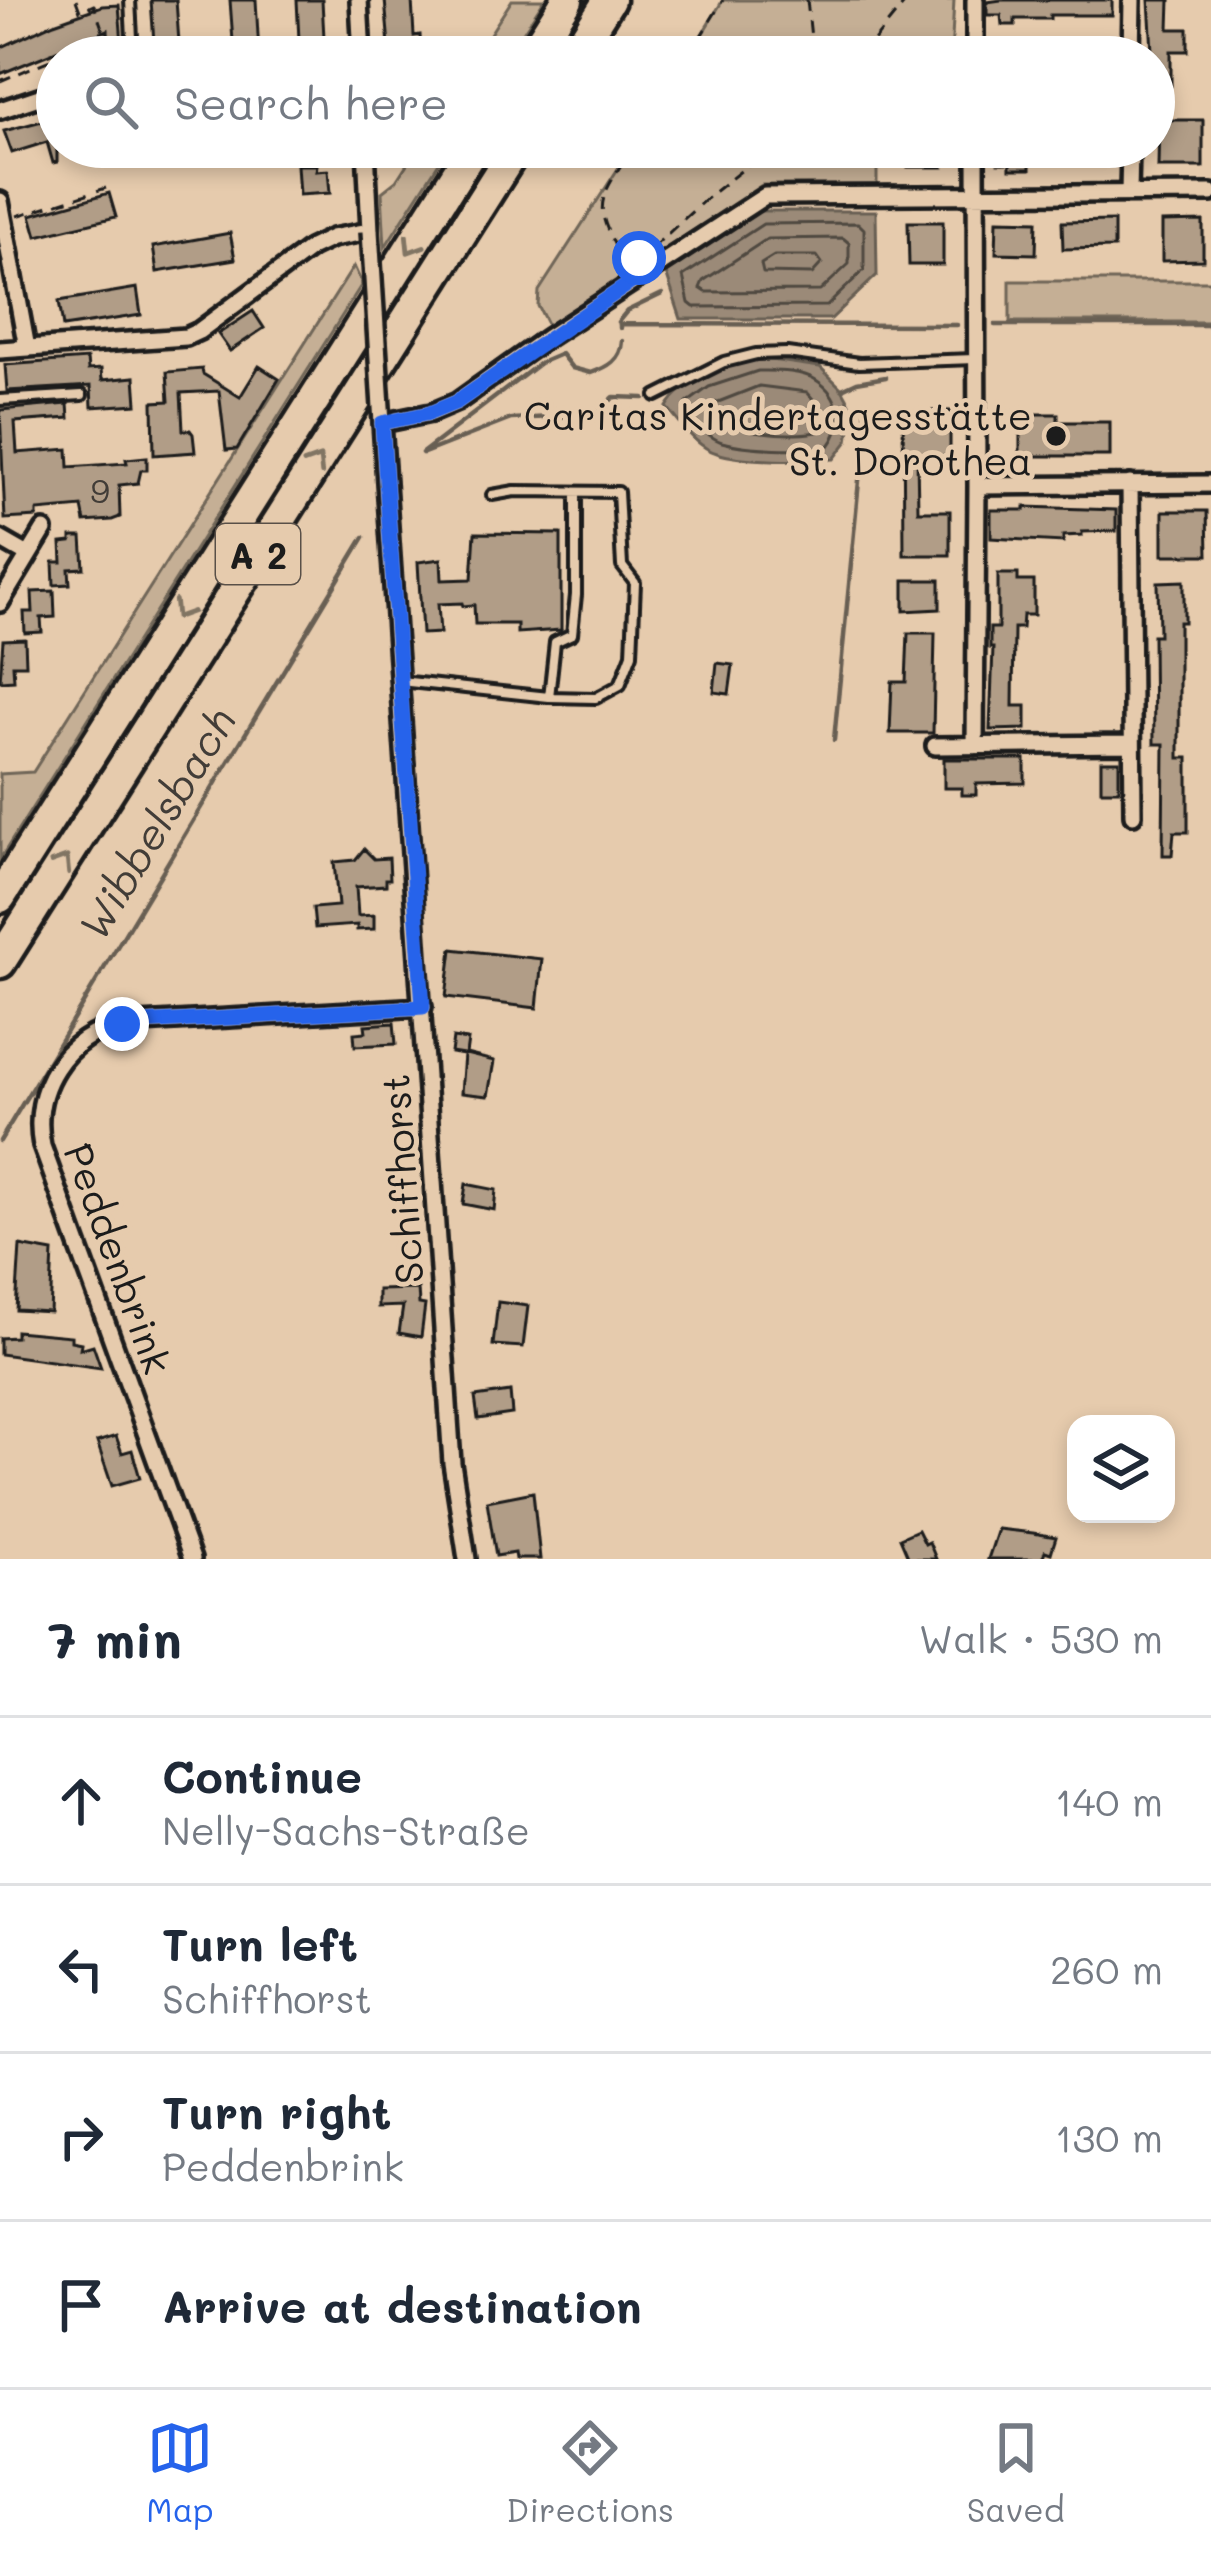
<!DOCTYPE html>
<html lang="en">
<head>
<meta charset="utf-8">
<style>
	body { margin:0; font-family:Mali,sans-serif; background:#f6f6f7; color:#1f2937 }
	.controls { position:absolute; right:36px; bottom:36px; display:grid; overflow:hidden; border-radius:24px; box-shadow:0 6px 18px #0003 }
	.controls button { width:108px; height:108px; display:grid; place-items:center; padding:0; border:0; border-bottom:3px solid #e0e1e3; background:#fff; color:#1f2937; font:60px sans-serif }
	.stop { position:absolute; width:36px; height:36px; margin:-27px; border:9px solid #2563eb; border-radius:50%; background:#fff }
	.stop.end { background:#2563eb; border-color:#fff; box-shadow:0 3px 12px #0008 }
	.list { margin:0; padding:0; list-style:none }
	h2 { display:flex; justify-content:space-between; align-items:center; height:156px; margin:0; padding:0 48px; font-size:51px }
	h2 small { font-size:39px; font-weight:400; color:#747a83 }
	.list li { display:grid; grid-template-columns:78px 1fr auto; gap:36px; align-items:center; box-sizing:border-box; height:168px; padding:0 48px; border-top:3px solid #e0e1e3 }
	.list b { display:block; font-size:45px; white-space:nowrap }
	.list p { margin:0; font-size:39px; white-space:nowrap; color:#747a83 }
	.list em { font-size:39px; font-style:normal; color:#747a83 }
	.icon { flex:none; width:66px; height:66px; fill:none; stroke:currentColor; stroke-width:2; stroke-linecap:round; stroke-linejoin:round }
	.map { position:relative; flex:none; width:1211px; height:1559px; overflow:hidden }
	.search { position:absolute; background:#fff; box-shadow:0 6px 18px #0003; left:36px; right:36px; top:36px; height:132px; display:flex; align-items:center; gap:30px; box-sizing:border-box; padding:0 42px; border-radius:66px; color:#747a83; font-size:45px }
	.sheet { height:828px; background:#fff }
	nav { display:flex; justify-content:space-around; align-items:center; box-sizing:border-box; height:168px; border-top:3px solid #e0e1e3; background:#fff; font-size:33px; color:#747a83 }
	nav a { display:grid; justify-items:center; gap:6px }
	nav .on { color:#2563eb }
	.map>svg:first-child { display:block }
</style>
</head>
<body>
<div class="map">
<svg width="1211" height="1559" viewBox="0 0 1211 1559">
	<rect width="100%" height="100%" fill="#e6cbad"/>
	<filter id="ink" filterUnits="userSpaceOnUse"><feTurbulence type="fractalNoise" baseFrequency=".00833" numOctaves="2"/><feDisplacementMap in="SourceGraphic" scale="24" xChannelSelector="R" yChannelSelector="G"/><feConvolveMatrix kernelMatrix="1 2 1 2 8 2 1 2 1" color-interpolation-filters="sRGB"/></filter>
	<g filter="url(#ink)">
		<path fill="#c5af95" stroke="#706658" stroke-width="3" d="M 512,0 L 544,0 L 507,57 L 475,57 Z
			M 723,0 L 954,0 L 951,57 L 688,57 Z
			M 418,147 L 449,147 L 385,247 L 382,192 L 396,181 Z
			M 632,147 L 877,147 L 877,185 L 762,185 L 548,326 L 538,306 L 539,291 Z
			M 354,266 L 362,284 L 0,859 L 0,774 L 33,772 Z
			M 1010,281 L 1211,281 L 1211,322 L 1010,322 Z"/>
		<path fill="#9b8a78" stroke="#685e53" stroke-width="3" d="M 759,211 L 876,211 L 877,275 L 831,319 L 681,319 L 666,273 Z
			M 757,358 L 820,367 L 842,389 L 853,409 L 848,441 L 834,459 C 805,461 743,462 717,453 C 696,447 681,423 667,407 C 684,378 726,367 757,358 Z"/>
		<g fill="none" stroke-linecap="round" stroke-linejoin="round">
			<path stroke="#4f4841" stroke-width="3" d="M 858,223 L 864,229 L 864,270 L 827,306 L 694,307 L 689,303 L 683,276 L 763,224 Z
				M 843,238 L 849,243 L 849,264 L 820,291 L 706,292 L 700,288 L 703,281 L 767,239 Z
				M 774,256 L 817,256 L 822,263 L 812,274 L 763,273 L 761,264 Z
				M 758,371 C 775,371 801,370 816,380 C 840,395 846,424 829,446 C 803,451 747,449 722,442 C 707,437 696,422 686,410 L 687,403 L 709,387 Z
				M 759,386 L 807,392 L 824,412 L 821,431 C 796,438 726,433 708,413 L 708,406 Z"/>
			<path stroke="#685e53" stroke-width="4.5" d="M 618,322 L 627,311 L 662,294
				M 995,325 L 1211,325
				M 620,328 L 620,324 L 957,325
				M 842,389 L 857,382 L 886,377
				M 422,453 L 540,363 L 561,354 L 572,368 L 591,373 C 608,367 621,360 622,341
				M 424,453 L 511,419 L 595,415 L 614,397 L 644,398
				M 834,740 L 866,408
				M 0,1141 L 364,537"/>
		</g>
		<path fill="#b19d87" stroke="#1c1c1c" stroke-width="3" d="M 151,0 L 176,0 L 180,57 L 155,57 Z
			M 230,0 L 256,0 L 259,53 L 234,55 Z
			M 297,0 L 322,0 L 324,38 L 299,40 Z
			M 385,0 L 412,0 L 414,36 L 420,35 L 421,54 L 390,57 Z
			M 1001,0 L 1112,0 L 1112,15 L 1050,15 L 1050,19 L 1015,19 L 1015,25 L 1002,25 L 1001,15 L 987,15 L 987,2 Z
			M 1149,0 L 1170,0 L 1169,29 L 1188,29 L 1188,51 L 1171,51 L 1171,86 L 1154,86 Z
			M 119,5 L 122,44 L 109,45 L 108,30 L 0,74 L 0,48 L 54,23 L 102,6 Z
			M 57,117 L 57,162 L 53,163 L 47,142 L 12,153 L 4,131 Z
			M 1159,120 L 1203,120 L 1203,167 L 1158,167 Z
			M 908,147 L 943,147 L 943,167 L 908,167 Z
			M 998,147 L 1107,147 L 1107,164 L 1030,163 L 1030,169 L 1010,169 L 1010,163 L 998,163 Z
			M 297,165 L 317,165 L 316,171 L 328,170 L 330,193 L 299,195 Z
			M 109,193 L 116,217 L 37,236 L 31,215 Z
			M 997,220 L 1037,221 L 1036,254 L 996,253 Z
			M 1114,221 L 1114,248 L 1063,249 L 1062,222 Z
			M 1203,221 L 1203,260 L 1162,261 L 1162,222 Z
			M 908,222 L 943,222 L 943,265 L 909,265 Z
			M 230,233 L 235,259 L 157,272 L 153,247 Z
			M 137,288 L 141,315 L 63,327 L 59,301 Z
			M 253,311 L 264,328 L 230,351 L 218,334 Z
			M 87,359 L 88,370 L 101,369 L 102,380 L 135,377 L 137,404 L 92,407 L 91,386 L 7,391 L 5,365 Z
			M 259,366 L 279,379 L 237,449 L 226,450 L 219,391 L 181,393 L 183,430 L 190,430 L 193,434 L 195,452 L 154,455 L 153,402 L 169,401 L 167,372 L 202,369 L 203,374 L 240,397 Z
			M 68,404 L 69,418 L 15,422 L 17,453 L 68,449 L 69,467 L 127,463 L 126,459 L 147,457 L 147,470 L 141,470 L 138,483 L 119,485 L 120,517 L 112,520 L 85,522 L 82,507 L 37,511 L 37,517 L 5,519 L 0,410 Z
			M 903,411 L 950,411 L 950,456 L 917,456 L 918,511 L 950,511 L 950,555 L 904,555 Z
			M 1020,414 L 1058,414 L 1058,422 L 1110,422 L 1110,456 L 1020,456 Z
			M 1025,507 L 1116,510 L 1116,531 L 1082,532 L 1082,535 L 1063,536 L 1063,542 L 991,538 L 991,510 L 1025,510 Z
			M 1163,511 L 1207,511 L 1208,555 L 1163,555 Z
			M 475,533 L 561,534 L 561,630 L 517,633 L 517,624 L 475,624 L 474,605 L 463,606 L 462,603 L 438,604 L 440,633 L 422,634 L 418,562 L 441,559 L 442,580 L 472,579 Z
			M 71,537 L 82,537 L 84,568 L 69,569 L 70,584 L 54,585 L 53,562 L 62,562 L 61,543 L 71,542 Z
			M 998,574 L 1018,574 L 1018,581 L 1034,581 L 1034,615 L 1023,615 L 1022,628 L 1014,628 L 1013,706 L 1026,706 L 1026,729 L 990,730 L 993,648 L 990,648 L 990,628 L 998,628 Z
			M 904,580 L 940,580 L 940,609 L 904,611 Z
			M 1184,581 L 1184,622 L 1179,622 L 1179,758 L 1188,758 L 1188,832 L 1174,832 L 1172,855 L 1163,855 L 1164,744 L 1154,744 L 1153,635 L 1159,635 L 1158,582 Z
			M 54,591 L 55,617 L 41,618 L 42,632 L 25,633 L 24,612 L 33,612 L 32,592 Z
			M 908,633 L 935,633 L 933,733 L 890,733 L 892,682 L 906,682 Z
			M 25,639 L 26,665 L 13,665 L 14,680 L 0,681 L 3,640 Z
			M 717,663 L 733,665 L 729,694 L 714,692 Z
			M 944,759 L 1025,759 L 1025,783 L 976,784 L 976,795 L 962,795 L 962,788 L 944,788 Z
			M 1101,761 L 1119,761 L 1119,790 L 1101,790 Z
			M 364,849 L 374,859 L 389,858 L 390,879 L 386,879 L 386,885 L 356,887 L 358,916 L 374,915 L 374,929 L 357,930 L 357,925 L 315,928 L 313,908 L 338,906 L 334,862 L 355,860 Z
			M 452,949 L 542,959 L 537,1008 L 446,997 Z
			M 394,1023 L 396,1044 L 355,1046 L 354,1033 L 366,1032 L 365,1025 Z
			M 453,1038 L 468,1040 L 466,1054 L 494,1061 L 488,1096 L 461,1093 L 464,1055 L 451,1053 Z
			M 466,1184 L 496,1190 L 494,1210 L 463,1204 Z
			M 20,1246 L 53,1252 L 50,1312 L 16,1310 Z
			M 418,1289 L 419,1304 L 425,1305 L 421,1337 L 399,1333 L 403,1306 L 378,1307 L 378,1290 Z
			M 498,1302 L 528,1306 L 523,1347 L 493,1345 Z
			M 16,1331 L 71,1336 L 71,1341 L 81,1343 L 80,1349 L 93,1345 L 101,1368 L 0,1354 L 0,1338 L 16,1337 Z
			M 510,1392 L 512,1414 L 478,1419 L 475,1397 Z
			M 116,1436 L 122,1453 L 132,1450 L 140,1478 L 112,1486 L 97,1442 Z
			M 533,1492 L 540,1559 L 516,1559 L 515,1553 L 496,1556 L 487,1501 Z
			M 998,1529 L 1033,1533 L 1056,1537 L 1051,1553 L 1045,1551 L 1042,1559 L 988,1559 Z
			M 918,1530 L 925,1544 L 929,1542 L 936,1559 L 909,1559 L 900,1538 Z"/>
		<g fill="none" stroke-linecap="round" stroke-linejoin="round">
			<defs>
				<path id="service" d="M 130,0 L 133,57
					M 656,396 L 724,362 L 756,354 L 787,353 L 859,363 L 975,359
					M 0,400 L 82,395
					M 492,495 L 515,491 L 618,492 L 622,566 L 635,583 L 632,654 L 620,685 L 596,698 L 549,697
					M 400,681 L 549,697 L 555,642 L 572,634 L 576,595 L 576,492"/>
				<path id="minor" d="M 359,0 L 362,57
					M 975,0 L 975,57
					M 1131,57 L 1132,0
					M 0,110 L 57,91
					M 976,147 L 977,486 L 1211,484
					M 1129,193 L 1130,147
					M 0,201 L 27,348
					M 0,350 L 186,337 L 199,331 L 311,248 L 332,238 L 370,231 L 366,147
					M 1130,484 L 1133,815
					M 0,539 L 28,555
					M 0,603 L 44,530
					M 935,746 L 1132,744
					M 975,746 L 977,486
					M 192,1559 L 42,1146 C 31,1089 64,1036 122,1024 L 423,1007
					M 467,1559 L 452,1463 L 382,423 L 431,413 L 457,402 L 547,338 L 765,196 L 1211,193"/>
				<path id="motorway" d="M 531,57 L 567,0
					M 573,57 L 609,0
					M 0,897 L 474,147
					M 0,962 L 516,147"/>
			</defs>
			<use href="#service" stroke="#1c1c1c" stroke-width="16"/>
			<use href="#minor" stroke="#1c1c1c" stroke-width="24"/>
			<use href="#motorway" stroke="#1c1c1c" stroke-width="39"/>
			<path stroke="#1c1c1c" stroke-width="3" stroke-dasharray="12 9" stroke-linecap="butt" d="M 76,0 L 80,11 L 94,5 L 112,57
				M 807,0 L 813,57
				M 58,57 L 104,40
				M 688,57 L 723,0
				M 861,57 L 907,0
				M 0,81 L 57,57
				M 17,216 L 106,188
				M 637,262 L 709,196 L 771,147
				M 626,268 C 593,202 594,209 632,147"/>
			<use href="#service" stroke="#e6cbad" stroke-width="8"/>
			<use href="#minor" stroke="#e6cbad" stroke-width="15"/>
			<use href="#motorway" stroke="#e6cbad" stroke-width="30"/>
			<defs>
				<path id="minor-bridge" d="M 370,231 L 382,423"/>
			</defs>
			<use href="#minor-bridge" stroke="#1c1c1c" stroke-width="24" stroke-linecap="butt"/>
			<use href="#minor-bridge" stroke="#e6cbad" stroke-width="15"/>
		</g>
		<defs><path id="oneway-chevron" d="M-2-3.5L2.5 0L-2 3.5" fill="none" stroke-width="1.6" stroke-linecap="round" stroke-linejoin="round" transform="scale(3)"/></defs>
		<g stroke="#817464">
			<use href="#oneway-chevron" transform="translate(412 246) rotate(122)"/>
			<use href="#oneway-chevron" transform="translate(316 463) rotate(-58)"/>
			<use href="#oneway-chevron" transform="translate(181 611) rotate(122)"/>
			<use href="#oneway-chevron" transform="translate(63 863) rotate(-58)"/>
		</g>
	</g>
	<g fill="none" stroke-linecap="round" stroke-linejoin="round" filter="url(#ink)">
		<path stroke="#2563eb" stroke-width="15" d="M 122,1024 L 423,1007 L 382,423 L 430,413 L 457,402 L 633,281 L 639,258"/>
	</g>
	<circle fill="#1c1c1c" stroke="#e6cbad" stroke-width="4.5" cx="1056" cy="436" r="12"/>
	<g text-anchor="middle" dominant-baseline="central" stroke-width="10" stroke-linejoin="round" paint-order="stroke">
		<g font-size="33" fill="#413c37">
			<text x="100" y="489">9</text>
		</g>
		<rect fill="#e6cbad" stroke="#595048" stroke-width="3" x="216" y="524" width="84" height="60" rx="9"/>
		<g font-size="36" font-weight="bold" fill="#1c1c1c">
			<text x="258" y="554">A 2</text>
		</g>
		<g font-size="39" fill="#1c1c1c" stroke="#e6cbad" text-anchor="end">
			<text x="1032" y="414">Caritas Kindertagesstätte<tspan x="1032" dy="45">St. Dorothea</tspan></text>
		</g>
		<g font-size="39" fill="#1c1c1c" stroke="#e6cbad">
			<text transform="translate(401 1179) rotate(-94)">Schiffhorst</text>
			<text transform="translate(119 1258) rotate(70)">Peddenbrink</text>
		</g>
		<g font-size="42" font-style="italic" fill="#423d38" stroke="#e6cbad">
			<text transform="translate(156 823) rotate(-59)">Wibbelsbach</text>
		</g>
	</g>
</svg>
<div class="controls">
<button><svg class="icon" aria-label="layers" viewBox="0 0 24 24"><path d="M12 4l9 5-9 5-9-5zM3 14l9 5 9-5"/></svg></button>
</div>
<div class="stop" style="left:639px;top:258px"></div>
<div class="stop end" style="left:122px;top:1024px"></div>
<div class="search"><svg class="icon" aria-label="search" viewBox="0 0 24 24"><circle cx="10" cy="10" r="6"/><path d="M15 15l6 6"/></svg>Search here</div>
</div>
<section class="sheet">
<h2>7 min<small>Walk · 530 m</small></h2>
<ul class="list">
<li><svg class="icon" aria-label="ahead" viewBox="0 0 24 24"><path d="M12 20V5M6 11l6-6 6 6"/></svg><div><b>Continue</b><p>Nelly-Sachs-Straße</p></div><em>140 m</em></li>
<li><svg class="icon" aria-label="left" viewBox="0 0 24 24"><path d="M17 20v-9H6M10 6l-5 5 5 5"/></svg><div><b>Turn left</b><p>Schiffhorst</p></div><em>260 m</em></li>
<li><svg class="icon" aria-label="right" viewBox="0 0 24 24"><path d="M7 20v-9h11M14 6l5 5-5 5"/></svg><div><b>Turn right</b><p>Peddenbrink</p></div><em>130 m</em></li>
<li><svg class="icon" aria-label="arrive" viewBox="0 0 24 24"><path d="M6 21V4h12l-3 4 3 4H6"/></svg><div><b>Arrive at destination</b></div></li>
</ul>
</section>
<nav>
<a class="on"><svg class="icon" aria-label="map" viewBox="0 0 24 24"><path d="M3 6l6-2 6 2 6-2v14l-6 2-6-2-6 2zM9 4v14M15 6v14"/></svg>Map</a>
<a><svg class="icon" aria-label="directions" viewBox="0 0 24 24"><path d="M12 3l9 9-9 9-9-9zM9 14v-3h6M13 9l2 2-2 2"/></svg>Directions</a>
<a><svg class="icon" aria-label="saved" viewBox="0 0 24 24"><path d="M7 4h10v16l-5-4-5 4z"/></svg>Saved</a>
</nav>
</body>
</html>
